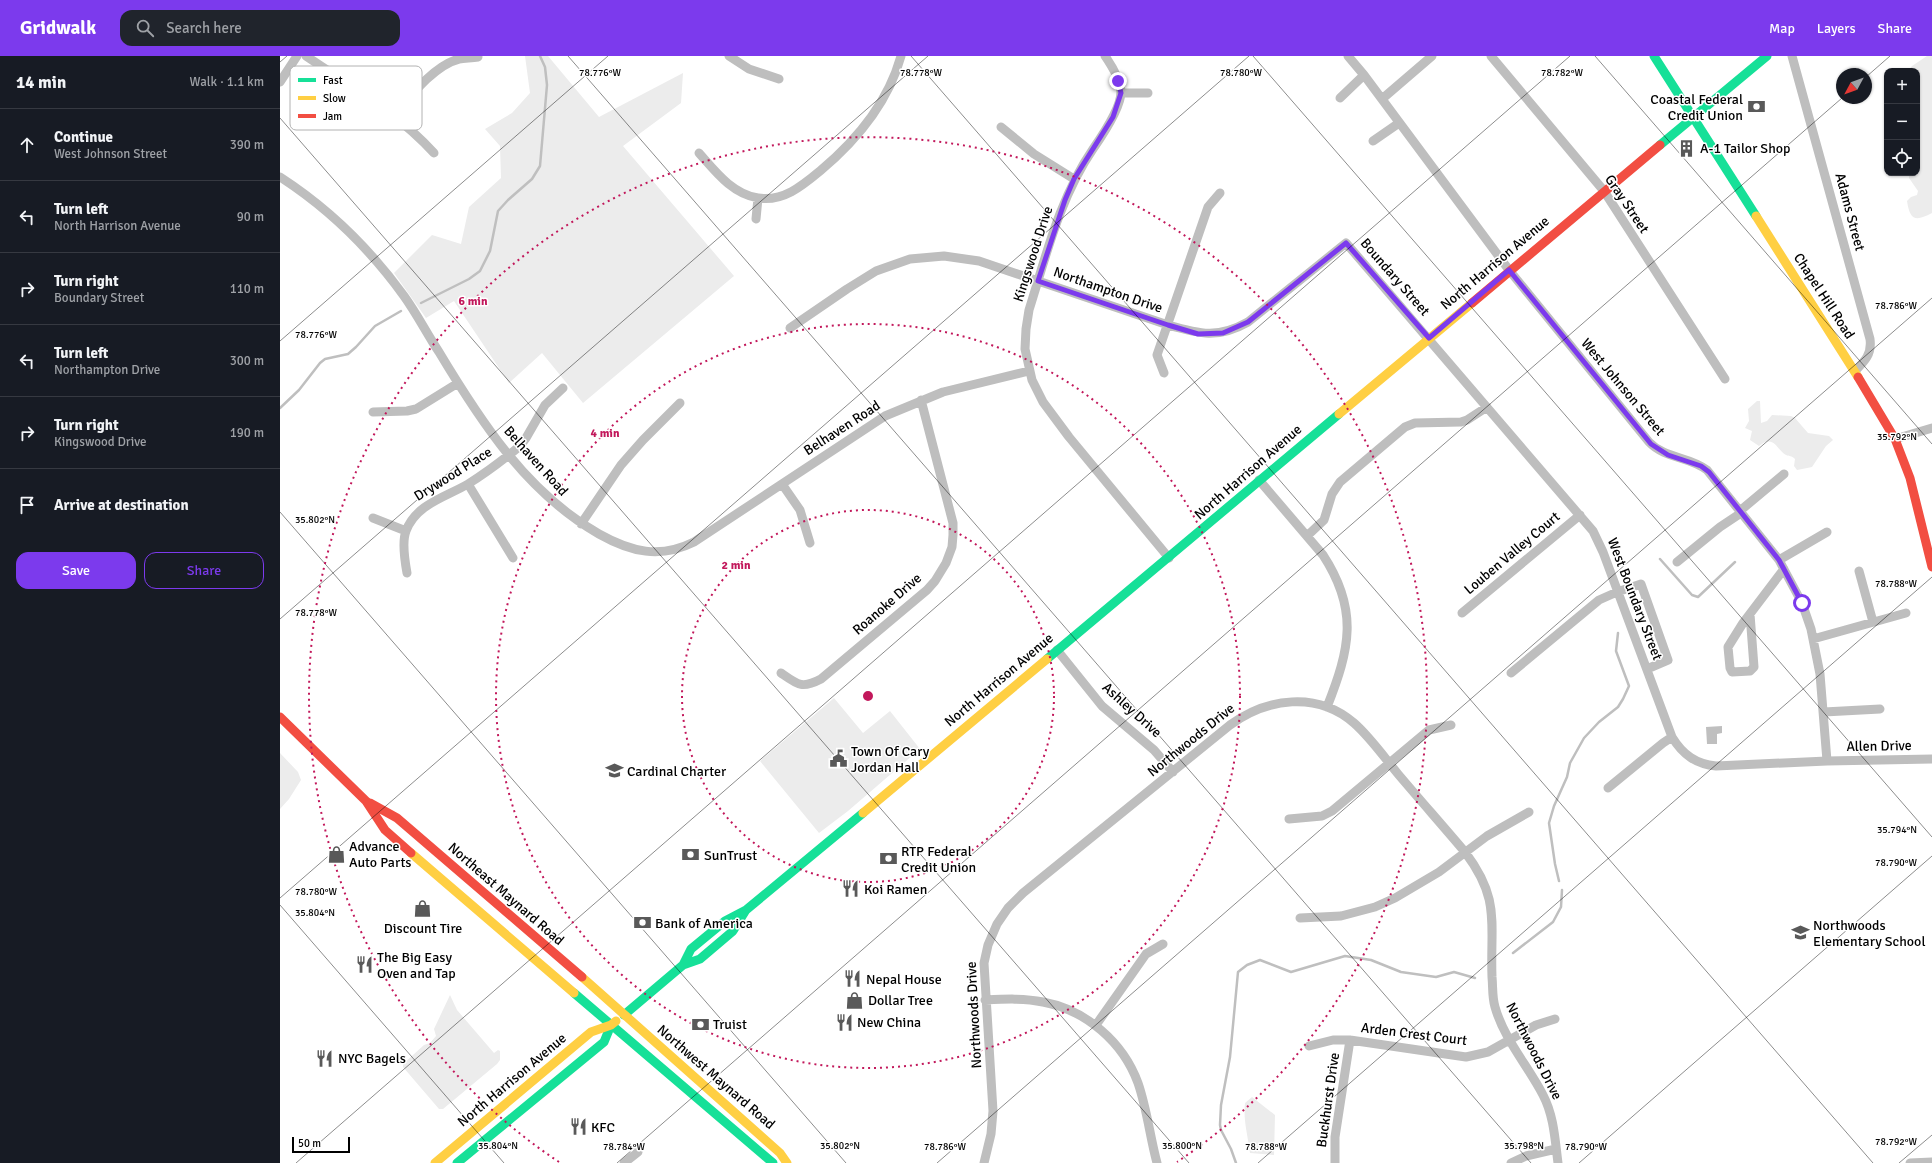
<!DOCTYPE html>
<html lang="en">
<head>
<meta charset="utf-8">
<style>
	body { margin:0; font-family:Signika,sans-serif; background:#20242c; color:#f1f3f6 }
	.controls { position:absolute; right:12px; top:12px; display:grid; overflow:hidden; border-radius:8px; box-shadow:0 1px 3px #0004 }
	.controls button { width:36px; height:36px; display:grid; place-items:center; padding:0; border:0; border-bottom:1px solid #363941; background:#171b24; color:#f1f3f6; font:20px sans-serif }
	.compass { position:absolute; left:1556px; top:12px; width:36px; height:36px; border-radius:50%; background:#171b24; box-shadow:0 1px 3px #0004; rotate:229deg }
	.scale { position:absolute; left:12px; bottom:10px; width:58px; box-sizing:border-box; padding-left:4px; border:2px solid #000; border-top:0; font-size:11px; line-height:14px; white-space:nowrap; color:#000; -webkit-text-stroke:3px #fff; paint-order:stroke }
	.stop { position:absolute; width:12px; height:12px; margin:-9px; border:3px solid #7c3aed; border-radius:50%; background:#fff }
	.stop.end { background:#7c3aed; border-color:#fff; box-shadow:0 1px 4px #0008 }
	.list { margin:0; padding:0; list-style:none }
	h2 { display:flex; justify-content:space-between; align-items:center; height:52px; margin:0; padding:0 16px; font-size:17px }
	h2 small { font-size:13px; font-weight:400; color:#9ea1a6 }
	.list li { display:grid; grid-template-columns:26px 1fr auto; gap:12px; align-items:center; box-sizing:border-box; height:72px; padding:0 16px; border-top:1px solid #363941 }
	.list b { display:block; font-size:15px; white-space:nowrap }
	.list p { margin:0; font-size:13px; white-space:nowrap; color:#9ea1a6 }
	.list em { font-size:13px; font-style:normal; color:#9ea1a6 }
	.actions { display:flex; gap:8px; padding:12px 16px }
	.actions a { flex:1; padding:9px 0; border:1px solid #7c3aed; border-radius:12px; text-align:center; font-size:14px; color:#7c3aed }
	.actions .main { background:#7c3aed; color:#fff }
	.icon { flex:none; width:22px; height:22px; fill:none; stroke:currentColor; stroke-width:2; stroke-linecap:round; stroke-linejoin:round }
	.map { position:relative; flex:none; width:1652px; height:1107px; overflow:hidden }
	header { display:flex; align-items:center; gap:24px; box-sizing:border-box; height:56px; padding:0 20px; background:#7c3aed; color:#fff }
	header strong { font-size:19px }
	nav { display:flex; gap:22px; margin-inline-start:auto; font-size:14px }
	.search { width:280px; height:36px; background:#20242c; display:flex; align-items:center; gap:10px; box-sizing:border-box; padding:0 14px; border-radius:12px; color:#9ea1a6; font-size:15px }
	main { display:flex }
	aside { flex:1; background:#171b24 }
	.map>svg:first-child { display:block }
</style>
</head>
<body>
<header>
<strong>Gridwalk</strong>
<div class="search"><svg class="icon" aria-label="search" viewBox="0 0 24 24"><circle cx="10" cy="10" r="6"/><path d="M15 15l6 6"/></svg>Search here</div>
<nav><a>Map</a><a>Layers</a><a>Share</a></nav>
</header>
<main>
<aside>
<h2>14 min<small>Walk · 1.1 km</small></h2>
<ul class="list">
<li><svg class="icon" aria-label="ahead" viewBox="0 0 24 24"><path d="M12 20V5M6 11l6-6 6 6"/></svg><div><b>Continue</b><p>West Johnson Street</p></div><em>390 m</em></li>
<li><svg class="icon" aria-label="left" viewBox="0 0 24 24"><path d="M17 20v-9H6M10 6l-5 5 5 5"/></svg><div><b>Turn left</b><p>North Harrison Avenue</p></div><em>90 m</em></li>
<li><svg class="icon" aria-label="right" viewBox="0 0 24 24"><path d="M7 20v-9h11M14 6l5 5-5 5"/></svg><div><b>Turn right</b><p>Boundary Street</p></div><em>110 m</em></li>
<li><svg class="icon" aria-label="left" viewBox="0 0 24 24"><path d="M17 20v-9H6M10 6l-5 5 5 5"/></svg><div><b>Turn left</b><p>Northampton Drive</p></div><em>300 m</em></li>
<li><svg class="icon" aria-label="right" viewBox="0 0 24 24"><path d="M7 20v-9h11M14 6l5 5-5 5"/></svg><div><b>Turn right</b><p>Kingswood Drive</p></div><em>190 m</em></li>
<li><svg class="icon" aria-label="arrive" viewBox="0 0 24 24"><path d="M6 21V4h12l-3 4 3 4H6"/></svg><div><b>Arrive at destination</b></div></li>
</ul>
<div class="actions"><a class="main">Save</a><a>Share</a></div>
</aside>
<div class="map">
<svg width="1652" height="1107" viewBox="0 0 1652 1107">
	<rect width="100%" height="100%" fill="#fff"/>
	<path fill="#ececec" d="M 245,0 L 268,0 L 319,61 L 403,17 L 401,47 L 343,90 L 454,220 L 303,347 L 262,297 L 229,327 L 174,245 L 146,262 L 114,217 L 152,179 L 181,188 L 189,151 L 221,122 L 220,90 L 205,73 L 232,57 L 250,37 Z
		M 1647,0 L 1652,0 L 1652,157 C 1635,166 1630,164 1627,145 L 1631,141 L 1637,139 L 1638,135 L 1629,122 L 1629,117 L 1637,117 L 1637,15 L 1628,15 L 1632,10 Z
		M 1477,345 L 1480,345 L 1481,367 L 1487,365 L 1492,359 L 1511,360 L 1515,362 L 1528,377 L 1549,380 L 1553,384 L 1546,390 L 1532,411 L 1517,414 L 1514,410 L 1515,403 C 1511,399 1510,401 1506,399 C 1496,393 1494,378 1479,390 L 1470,384 L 1472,375 L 1465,372 L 1469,365 L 1468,353 Z
		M 554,642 L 583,677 L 610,655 L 640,693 L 568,755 L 539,777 L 480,705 Z
		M 0,697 L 18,716 L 21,724 L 9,743 L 0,753 Z
		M 170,939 L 177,954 L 214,997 L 218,994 L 220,995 L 220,1004 L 217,1008 L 163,1053 L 159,1053 L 123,1011 L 123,1008 L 144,989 L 150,987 L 156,980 L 154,973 Z
		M 972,1041 L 995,1059 L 994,1099 L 970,1097 C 968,1080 963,1064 965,1047 Z"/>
	<path fill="#bfbfbf" d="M 1442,670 L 1442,677 L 1437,678 L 1437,688 L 1427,688 L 1426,671 Z"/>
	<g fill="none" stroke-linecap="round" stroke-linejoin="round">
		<path stroke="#bfbfbf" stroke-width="2.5" d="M 141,247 L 189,223 L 200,215 L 210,195 L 218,155 L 228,144 L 252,123 L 260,110 L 267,29 L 265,11 L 260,0
			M 0,352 L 19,334 L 40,307 L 45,303 L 68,298 L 76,291 L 95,270 L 121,255
			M 1380,503 L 1412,539 L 1418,541 L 1455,506
			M 1279,825 L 1275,808 L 1269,767 L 1274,750 L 1287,721 L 1290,707 L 1304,682 L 1319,666 L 1338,651 L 1343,643 L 1349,630 L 1336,595 L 1338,577
			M 1233,897 L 1273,866 L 1281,851 L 1282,834
			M 956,1107 L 951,1093 L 941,1074 L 940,1069 L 941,1049 L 950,1001 L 958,916 L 967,909 L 980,904 L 1011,916 L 1065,900 L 1091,904 L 1121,916 L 1156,921 L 1174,916 L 1195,922"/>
		<path stroke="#bebebe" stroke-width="9" d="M 26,0 C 70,30 118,57 154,97
			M 449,0 L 469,13 L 499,23
			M 825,0 C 832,10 840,24 841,36 C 841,52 822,80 813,93 C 780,141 766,200 749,254 L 746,273 L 745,293 L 752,324 L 763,346 L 789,381 L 889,502
			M 1068,0 L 1084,19 L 1229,214 L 1369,386 C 1385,403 1409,400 1427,414 L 1499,504 L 1522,547 L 1531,573 L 1540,618 L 1547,705
			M 1211,0 L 1324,135 L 1445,323
			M 1512,0 L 1590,283 C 1592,298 1585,305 1575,315
			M 0,26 L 17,0
			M 841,37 L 868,37
			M 1060,42 L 1084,19
			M 1102,43 L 1152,0
			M 114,60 C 130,41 154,9 179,3 C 185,2 192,2 198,1
			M 721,71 L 754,98 L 794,123
			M 1093,85 L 1119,67
			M 419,97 C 435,115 452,138 478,142 C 503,146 522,130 540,115 C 577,84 608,47 621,0
			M 0,121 C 48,152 90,193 124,240 C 137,258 147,278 159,296 C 201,366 247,437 319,478 C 351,496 380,503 414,486 L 605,360 L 663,336 L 749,315
			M 476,163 L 478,142
			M 510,272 L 567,233 L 596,215 L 630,203 L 664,200 L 699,205 L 888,269 C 920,278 938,283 968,266 L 1066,187 L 1313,475 L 1323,496 L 1392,681 C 1403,699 1416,708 1436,710 L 1547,705 L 1652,703
			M 884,317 L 877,299 L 928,151 L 940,137
			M 93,356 L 127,355 L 136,353 L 178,327
			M 1615,383 L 1652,372
			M 979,424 L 1043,499 C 1079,554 1070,593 1047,651
			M 188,428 L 233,502
			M 502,428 L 520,454 L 530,487
			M 93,462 L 126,475
			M 301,468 L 341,409 L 363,384 L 400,347
			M 1027,480 L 1044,464 L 1052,438 L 1060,426 L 1125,371 L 1135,367 L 1181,366 L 1187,364 L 1207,351
			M 1499,504 L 1547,476
			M 1397,506 L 1440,471 L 1458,459 L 1461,454 L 1504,418
			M 1579,515 L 1593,566
			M 127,517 C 125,506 122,485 126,475 C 136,448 166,441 188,428 C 206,417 223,404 240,390 L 246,382 L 265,349 L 283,332
			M 1182,557 L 1300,459
			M 1470,558 L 1474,611 L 1470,615 L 1452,616 L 1450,612 L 1448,591 L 1463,567 L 1504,513
			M 1533,583 L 1626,557
			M 777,594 L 822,650 L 874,694 L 893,716
			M 501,617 C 518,629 522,633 541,623 L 647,534 L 655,525 L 666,507 L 672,491 L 673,479 L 673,467 L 641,344
			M 1231,617 L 1319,544 L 1337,536 L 1361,528 L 1388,604 L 1367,613
			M 1544,656 L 1600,653
			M 1328,732 L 1383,687 L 1392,681
			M 1009,763 L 1042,760 L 1052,755 L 1149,674 L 1171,669
			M 1020,862 L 1061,860 L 1095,851 L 1115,842 L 1159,816 L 1207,780 L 1249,756
			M 705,944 C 725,943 744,942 763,946 C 806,954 843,986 858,1027 C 867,1053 870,1081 877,1107
			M 816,969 L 866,898 L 883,888
			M 1029,990 L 1053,984 L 1070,984 L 1186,1001 L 1208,996 L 1256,969 L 1275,963
			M 344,1107 L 358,1096
			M 704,1107 L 711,1078 L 713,1055 L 704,907 L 708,889 L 717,868 L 728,852 L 743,837 L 950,669 C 987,642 1037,635 1074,667 C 1090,681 1104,701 1118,718 C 1140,744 1163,770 1185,796 C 1221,844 1210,866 1212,921 C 1213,931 1212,941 1215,951 C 1224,983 1248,1010 1263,1039 C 1274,1060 1275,1084 1278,1107
			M 1055,1107 L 1055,1081 L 1070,984
			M 1231,1107 L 1246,1100 L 1276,1093
			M 1630,1107 L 1652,1106"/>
		<path stroke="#16e098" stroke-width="9" d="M 1374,0 L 1476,160
			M 1380,89 L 1487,0
			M 767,603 L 1059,358
			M 403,909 L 411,893 L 445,865 L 466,854 L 583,757
			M 294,937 L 493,1107
			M 344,959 L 403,909 L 420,903 L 453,875 L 466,854
			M 177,1107 L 324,986 L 331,969"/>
		<path stroke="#ffcf43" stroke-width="9" d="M 1476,160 L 1578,321
			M 1059,358 L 1192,247
			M 583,757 L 767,603
			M 131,797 L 294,937
			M 302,921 L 500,1097 L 507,1107
			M 155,1107 L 311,976 L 331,969 L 336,965"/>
		<path stroke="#f24e42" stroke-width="9" d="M 1192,247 L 1380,89
			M 1578,321 L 1615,383 L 1630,422 L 1652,511
			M 0,661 L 86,745 L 105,774 L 131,797
			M 90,747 L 117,762 L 302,921"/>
	</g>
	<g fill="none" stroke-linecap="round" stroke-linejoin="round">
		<path stroke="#7c3aed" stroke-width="5" d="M 838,25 L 841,37 L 833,61 L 794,123 L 785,144 L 758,225 L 888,269 L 918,278 L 943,277 L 968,266 L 1066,187 L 1149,282 L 1229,214 L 1371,388 L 1388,399 L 1421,410 L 1429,416 L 1499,504 L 1522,547"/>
	</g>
	<path fill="none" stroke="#000" stroke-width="1" stroke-opacity="0.45" d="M 288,0 L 1251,1107M 631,0 L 1593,1107M 973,0 L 1652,781M 1315,0 L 1652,388M 0,6 L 7,0M 1586,21 L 1610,0M 0,62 L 909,1107M 0,285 L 328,0M 0,456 L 566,1107M 0,563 L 648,0M 0,842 L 969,0M 0,849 L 224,1107M 16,1107 L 1290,0M 337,1107 L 1562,42M 657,1107 L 1652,242M 978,1107 L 1652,521M 1299,1107 L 1652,800M 1619,1107 L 1652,1079"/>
	<g fill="none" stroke="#c2185b" stroke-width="2" stroke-dasharray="2 4">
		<circle cx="588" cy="640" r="186"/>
		<circle cx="588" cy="640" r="372"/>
		<path d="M279 1106A559 559 0 1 1 897 1106"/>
	</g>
	<defs>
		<symbol id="bank-bare" viewBox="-9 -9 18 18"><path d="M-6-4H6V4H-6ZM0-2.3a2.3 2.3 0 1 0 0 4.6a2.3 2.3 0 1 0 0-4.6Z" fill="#595959" stroke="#fff" stroke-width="2.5" paint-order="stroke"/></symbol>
		<symbol id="building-bare" viewBox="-9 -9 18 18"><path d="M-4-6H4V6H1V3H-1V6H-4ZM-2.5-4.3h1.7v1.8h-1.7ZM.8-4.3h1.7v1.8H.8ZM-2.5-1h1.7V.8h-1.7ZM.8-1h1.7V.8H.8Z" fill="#595959" stroke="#fff" stroke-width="2.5" paint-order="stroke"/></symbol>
		<symbol id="civic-bare" viewBox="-9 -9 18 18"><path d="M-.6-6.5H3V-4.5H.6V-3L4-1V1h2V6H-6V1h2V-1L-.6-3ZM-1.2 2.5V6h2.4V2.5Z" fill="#595959" stroke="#fff" stroke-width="2.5" paint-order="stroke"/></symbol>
		<symbol id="school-bare" viewBox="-9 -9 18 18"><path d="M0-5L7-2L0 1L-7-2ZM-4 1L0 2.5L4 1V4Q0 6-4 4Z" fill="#595959" stroke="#fff" stroke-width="2.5" paint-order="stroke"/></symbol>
		<symbol id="shop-bare" viewBox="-9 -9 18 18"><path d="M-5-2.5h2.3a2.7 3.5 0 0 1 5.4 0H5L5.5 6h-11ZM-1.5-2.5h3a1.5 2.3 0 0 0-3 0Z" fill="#595959" stroke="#fff" stroke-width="2.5" paint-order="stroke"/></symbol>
		<symbol id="restaurant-bare" viewBox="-9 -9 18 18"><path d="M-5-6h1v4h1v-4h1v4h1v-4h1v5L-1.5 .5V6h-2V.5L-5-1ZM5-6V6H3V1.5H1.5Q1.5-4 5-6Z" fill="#595959" stroke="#fff" stroke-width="2.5" paint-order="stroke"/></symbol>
	</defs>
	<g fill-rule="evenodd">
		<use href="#bank-bare" x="1464" y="38" width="25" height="25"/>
		<use href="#building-bare" x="1394" y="80" width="25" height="25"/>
		<use href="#civic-bare" x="546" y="690" width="25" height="25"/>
		<use href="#school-bare" x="322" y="702" width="25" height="25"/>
		<use href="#shop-bare" x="44" y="786" width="25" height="25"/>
		<use href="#bank-bare" x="398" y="786" width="25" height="25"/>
		<use href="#bank-bare" x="596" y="790" width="25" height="25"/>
		<use href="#restaurant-bare" x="558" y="820" width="25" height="25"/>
		<use href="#shop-bare" x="130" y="840" width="25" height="25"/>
		<use href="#bank-bare" x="350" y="854" width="25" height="25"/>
		<use href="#school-bare" x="1508" y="864" width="25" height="25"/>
		<use href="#restaurant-bare" x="72" y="896" width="25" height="25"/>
		<use href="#restaurant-bare" x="560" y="910" width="25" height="25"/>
		<use href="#shop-bare" x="562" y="932" width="25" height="25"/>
		<use href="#restaurant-bare" x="552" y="954" width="25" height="25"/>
		<use href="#bank-bare" x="408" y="956" width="25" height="25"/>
		<use href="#restaurant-bare" x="32" y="990" width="25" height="25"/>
		<use href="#restaurant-bare" x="286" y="1058" width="25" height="25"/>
	</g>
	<g text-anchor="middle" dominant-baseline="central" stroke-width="3" stroke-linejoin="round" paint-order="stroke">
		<g font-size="14" fill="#000" stroke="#fff" text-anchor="start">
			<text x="1463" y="43" text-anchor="end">Coastal Federal<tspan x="1463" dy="16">Credit Union</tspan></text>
			<text x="1420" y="92">A-1 Tailor Shop</text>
			<text x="571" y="695">Town Of Cary<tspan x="571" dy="16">Jordan Hall</tspan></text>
			<text x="347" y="715">Cardinal Charter</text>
			<text x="69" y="790">Advance<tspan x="69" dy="16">Auto Parts</tspan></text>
			<text x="621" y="795">RTP Federal<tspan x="621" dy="16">Credit Union</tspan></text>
			<text x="424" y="799">SunTrust</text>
			<text x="584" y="833">Koi Ramen</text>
			<text x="375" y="867">Bank of America</text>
			<text x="1533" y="869">Northwoods<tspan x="1533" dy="16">Elementary School</tspan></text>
			<text x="143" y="872" text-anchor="middle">Discount Tire</text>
			<text x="97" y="901">The Big Easy<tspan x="97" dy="16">Oven and Tap</tspan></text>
			<text x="586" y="923">Nepal House</text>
			<text x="588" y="944">Dollar Tree</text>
			<text x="577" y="966">New China</text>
			<text x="433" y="968">Truist</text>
			<text x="58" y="1002">NYC Bagels</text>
			<text x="311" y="1071">KFC</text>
		</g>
		<g font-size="14" fill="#000" stroke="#fff">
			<text transform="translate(1347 148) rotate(56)">Gray Street</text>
			<text transform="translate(1570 156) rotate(75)">Adams Street</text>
			<text transform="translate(753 198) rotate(-72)">Kingswood Drive</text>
			<text transform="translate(1215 207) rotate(-40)">North Harrison Avenue</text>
			<text transform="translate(1115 221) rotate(49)">Boundary Street</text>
			<text transform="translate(828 234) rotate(19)">Northampton Drive</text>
			<text transform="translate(1544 240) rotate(57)">Chapel Hill Road</text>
			<text transform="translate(1343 331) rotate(50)">West Johnson Street</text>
			<text transform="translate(562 372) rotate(-33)">Belhaven Road</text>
			<text transform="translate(256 405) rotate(48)">Belhaven Road</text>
			<text transform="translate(968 416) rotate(-41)">North Harrison Avenue</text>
			<text transform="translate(173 418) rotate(-32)">Drywood Place</text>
			<text transform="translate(1232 497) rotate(-40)">Louben Valley Court</text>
			<text transform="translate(1355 543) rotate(69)">West Boundary Street</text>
			<text transform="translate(607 548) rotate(-41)">Roanoke Drive</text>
			<text transform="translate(719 624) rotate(-40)">North Harrison Avenue</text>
			<text transform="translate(852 654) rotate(42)">Ashley Drive</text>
			<text transform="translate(911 684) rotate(-39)">Northwoods Drive</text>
			<text transform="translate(1599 690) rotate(-1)">Allen Drive</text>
			<text transform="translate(226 838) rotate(41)">Northeast Maynard Road</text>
			<text transform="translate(694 959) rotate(-93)">Northwoods Drive</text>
			<text transform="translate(1134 978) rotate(7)">Arden Crest Court</text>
			<text transform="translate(1254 995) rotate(63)">Northwoods Drive</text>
			<text transform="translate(436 1021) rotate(41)">Northwest Maynard Road</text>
			<text transform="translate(232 1024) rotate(-40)">North Harrison Avenue</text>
			<text transform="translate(1048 1044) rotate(-82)">Buckhurst Drive</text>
		</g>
	</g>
	<rect x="10" y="10" width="132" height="64" rx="6" fill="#fff" stroke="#b2b2b2" stroke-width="1"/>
	<rect x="18" y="22" width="18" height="4" fill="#16e098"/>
	<rect x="18" y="40" width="18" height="4" fill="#ffcf43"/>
	<rect x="18" y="58" width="18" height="4" fill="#f24e42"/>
	<g font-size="11" fill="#000">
		<text x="43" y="28">Fast</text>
		<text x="43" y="46">Slow</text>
		<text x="43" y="64">Jam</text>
	</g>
	<g font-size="10" text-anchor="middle" fill="#000" stroke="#fff" stroke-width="3" stroke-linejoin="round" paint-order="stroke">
		<text x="320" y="20">78.776°W</text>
		<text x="641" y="20">78.778°W</text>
		<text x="961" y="20">78.780°W</text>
		<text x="1282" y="20">78.782°W</text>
		<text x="1616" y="253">78.786°W</text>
		<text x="36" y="282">78.776°W</text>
		<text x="1617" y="384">35.792°N</text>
		<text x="35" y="467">35.802°N</text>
		<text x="1616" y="531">78.788°W</text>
		<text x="36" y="560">78.778°W</text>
		<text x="1617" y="777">35.794°N</text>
		<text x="1616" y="810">78.790°W</text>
		<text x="36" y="839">78.780°W</text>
		<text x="35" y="860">35.804°N</text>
		<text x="1616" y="1089">78.792°W</text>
		<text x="218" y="1093">35.804°N</text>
		<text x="560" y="1093">35.802°N</text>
		<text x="902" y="1093">35.800°N</text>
		<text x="1244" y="1093">35.798°N</text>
		<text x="344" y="1094">78.784°W</text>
		<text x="665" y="1094">78.786°W</text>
		<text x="986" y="1094">78.788°W</text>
		<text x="1306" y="1094">78.790°W</text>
	</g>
	<circle cx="588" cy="640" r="6" fill="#c2185b" stroke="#fff" stroke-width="2"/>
	<g font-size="12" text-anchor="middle" font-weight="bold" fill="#c2185b" stroke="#fff" stroke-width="3" stroke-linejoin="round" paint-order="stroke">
		<text x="193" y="249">6 min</text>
		<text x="325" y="381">4 min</text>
		<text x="456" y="513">2 min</text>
	</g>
</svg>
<div class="controls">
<button>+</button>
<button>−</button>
<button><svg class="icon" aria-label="locate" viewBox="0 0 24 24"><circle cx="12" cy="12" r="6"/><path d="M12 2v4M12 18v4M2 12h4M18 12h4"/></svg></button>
</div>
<svg class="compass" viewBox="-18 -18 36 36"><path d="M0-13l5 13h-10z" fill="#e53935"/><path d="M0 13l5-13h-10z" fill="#9ea1a6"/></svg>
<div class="scale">50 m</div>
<div class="stop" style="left:1522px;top:547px"></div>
<div class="stop end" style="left:838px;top:25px"></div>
</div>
</main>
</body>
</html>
